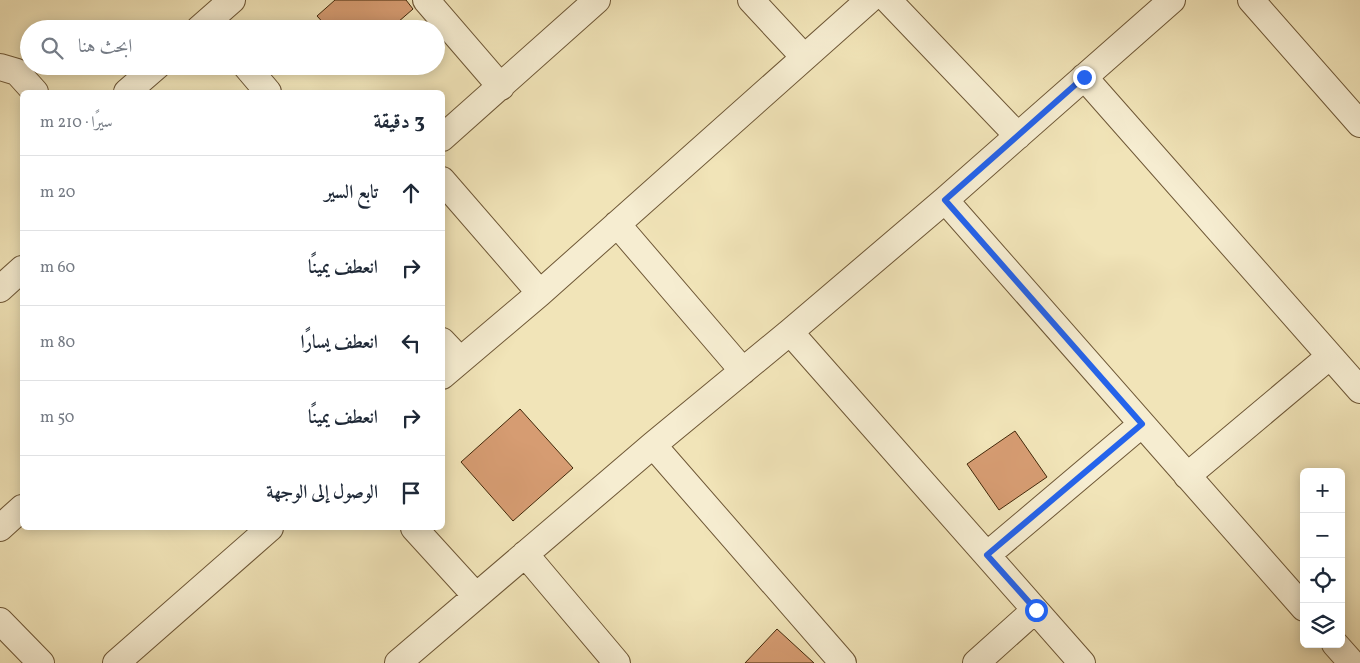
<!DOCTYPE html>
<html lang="ar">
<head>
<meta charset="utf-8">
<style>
	body { margin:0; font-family:Vollkorn,Amiri,serif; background:#f6f6f7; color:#1f2937; direction:rtl }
	.controls { position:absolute; right:15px; bottom:15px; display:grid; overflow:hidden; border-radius:8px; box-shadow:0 2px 12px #0003 }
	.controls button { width:45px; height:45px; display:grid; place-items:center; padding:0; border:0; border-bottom:1px solid #e0e1e3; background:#fff; color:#1f2937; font:25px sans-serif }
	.stop { position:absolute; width:15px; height:15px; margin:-11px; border:4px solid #2563eb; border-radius:50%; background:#fff }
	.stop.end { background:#2563eb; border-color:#fff; box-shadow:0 1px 5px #0008 }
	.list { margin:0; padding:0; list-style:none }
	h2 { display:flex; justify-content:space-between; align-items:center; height:65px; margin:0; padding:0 20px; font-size:21px }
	h2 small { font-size:16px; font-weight:400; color:#747a83 }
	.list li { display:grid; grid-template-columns:32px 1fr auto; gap:15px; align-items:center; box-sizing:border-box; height:75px; padding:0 20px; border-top:1px solid #e0e1e3 }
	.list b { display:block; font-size:19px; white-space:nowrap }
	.list em { font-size:16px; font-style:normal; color:#747a83 }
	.icon { flex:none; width:28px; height:28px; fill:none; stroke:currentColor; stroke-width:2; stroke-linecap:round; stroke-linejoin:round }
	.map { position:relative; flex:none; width:1360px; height:663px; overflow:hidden; direction:ltr }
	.search { position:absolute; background:#fff; box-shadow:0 2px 12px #0003; left:20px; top:20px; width:425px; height:55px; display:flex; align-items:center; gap:12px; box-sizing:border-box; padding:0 18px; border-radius:28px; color:#747a83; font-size:19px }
	.panel { position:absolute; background:#fff; box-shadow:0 2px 12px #0003; left:20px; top:90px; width:425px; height:440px; border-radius:8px; direction:rtl }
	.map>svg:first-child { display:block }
</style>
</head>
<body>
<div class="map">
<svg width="1360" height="663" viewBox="0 0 1360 663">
	<rect width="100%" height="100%" fill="#f1e4b8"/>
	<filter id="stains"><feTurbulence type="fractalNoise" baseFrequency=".004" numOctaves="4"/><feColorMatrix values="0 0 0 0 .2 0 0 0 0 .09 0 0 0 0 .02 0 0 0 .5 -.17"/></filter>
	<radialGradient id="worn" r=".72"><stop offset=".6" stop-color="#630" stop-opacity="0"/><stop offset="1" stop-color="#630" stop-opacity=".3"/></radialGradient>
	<path fill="#d69c72" stroke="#42280a" d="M 335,0 L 406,0 L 413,9 L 390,29 L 329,29 L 317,16 Z
		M 520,409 L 573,468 L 513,521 L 461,462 Z
		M 1015,431 L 1047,477 L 999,510 L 967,464 Z
		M 777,629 L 814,663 L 745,663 Z"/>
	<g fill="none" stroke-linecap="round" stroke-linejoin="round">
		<defs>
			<path id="street" d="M 426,0 L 501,87
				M 751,0 L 804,57
				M 888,0 L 1018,136
				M 1251,0 L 1360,124
				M 199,29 L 232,0
				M 246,66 L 268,92
				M 0,67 L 17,72 L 35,92
				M 1084,77 L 1360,390
				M 127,92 L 157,66
				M 442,138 L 597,0
				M 442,180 L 540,293
				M 945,200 L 1304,608
				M 617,224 L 743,371
				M 0,289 L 22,269
				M 790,332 L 1082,663
				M 442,341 L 460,360
				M 442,376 L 540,293 L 869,0
				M 653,445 L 843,663
				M 1187,476 L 1330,356
				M 0,528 L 22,508
				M 414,528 L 476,596
				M 525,554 L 617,663
				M 987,555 L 1142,424
				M 0,621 L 41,663
				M 1335,644 L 1352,663
				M 116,663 L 270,528
				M 398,663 L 653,445 L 790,332 L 945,200 L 1172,0
				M 976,663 L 1035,610"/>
		</defs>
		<use href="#street" stroke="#6e5736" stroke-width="28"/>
		<use href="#street" stroke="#f6edd1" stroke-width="26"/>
	</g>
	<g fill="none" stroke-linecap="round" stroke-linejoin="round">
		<path stroke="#2563eb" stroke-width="6" d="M 1036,610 L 987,555 L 1142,424 L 945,200 L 1084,77"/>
	</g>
	<rect width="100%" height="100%" filter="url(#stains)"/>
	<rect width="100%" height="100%" fill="url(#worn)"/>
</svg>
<div class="controls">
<button>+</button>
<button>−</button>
<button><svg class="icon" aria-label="locate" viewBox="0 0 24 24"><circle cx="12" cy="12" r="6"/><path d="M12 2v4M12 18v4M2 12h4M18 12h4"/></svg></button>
<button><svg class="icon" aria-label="layers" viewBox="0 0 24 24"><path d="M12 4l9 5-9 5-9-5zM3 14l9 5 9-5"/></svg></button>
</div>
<div class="stop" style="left:1036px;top:610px"></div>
<div class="stop end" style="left:1084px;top:77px"></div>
<div class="search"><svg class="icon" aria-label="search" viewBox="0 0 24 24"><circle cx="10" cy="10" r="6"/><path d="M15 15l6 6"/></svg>ابحث هنا</div>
<section class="panel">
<h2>3 دقيقة<small>سيرًا · 210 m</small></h2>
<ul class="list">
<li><svg class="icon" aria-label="ahead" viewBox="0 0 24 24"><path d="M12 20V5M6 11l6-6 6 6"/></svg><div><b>تابع السير</b></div><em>20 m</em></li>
<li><svg class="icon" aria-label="right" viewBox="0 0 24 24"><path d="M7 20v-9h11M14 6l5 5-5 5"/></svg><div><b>انعطف يمينًا</b></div><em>60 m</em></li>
<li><svg class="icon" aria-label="left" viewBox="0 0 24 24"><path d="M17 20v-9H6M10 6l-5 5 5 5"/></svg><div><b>انعطف يسارًا</b></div><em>80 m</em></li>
<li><svg class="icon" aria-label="right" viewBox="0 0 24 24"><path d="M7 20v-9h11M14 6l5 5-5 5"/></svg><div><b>انعطف يمينًا</b></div><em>50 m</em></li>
<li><svg class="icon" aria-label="arrive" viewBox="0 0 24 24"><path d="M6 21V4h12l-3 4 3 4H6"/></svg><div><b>الوصول إلى الوجهة</b></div></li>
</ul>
</section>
</div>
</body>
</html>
